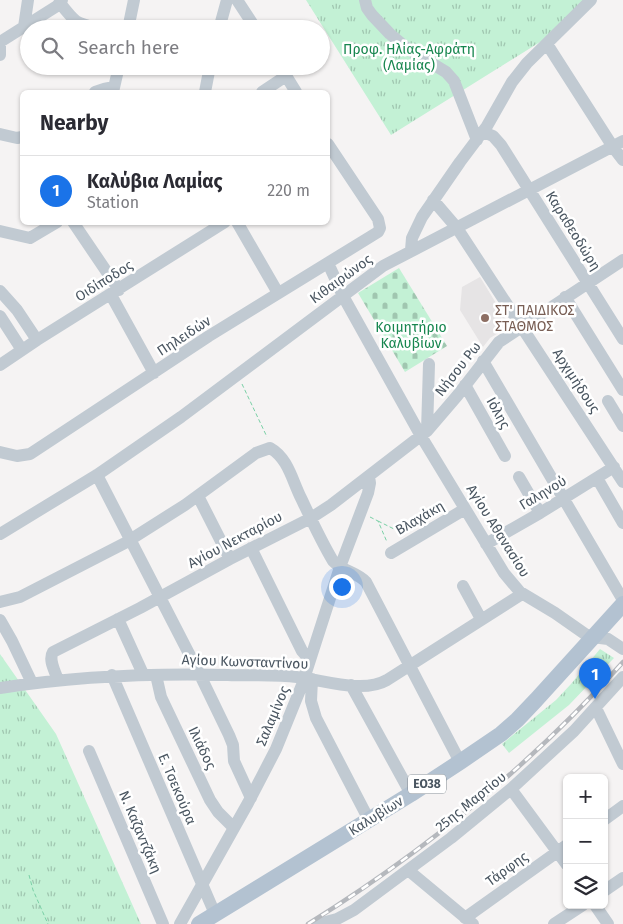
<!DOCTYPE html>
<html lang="en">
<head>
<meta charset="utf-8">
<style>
	body { margin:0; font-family:"Fira Sans",sans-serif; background:#f7f7f7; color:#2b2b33 }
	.controls { position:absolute; right:15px; bottom:15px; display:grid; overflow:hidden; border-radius:8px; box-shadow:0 1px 4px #0004 }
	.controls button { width:45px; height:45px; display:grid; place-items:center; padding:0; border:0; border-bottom:1px solid #e1e1e2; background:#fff; color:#2b2b33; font:25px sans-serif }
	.you { position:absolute; left:341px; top:586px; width:18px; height:18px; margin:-12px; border:4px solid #fff; border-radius:50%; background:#1a73e8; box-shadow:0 0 0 8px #1a73e833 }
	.badge { display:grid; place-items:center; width:32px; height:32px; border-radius:50%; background:#1a73e8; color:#fff; font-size:16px; font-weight:700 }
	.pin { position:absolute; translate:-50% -41px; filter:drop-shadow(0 1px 2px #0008) }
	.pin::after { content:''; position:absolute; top:26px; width:18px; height:15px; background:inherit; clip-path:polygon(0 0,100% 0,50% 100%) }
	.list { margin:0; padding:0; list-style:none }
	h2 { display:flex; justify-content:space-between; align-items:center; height:65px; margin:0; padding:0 20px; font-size:21px }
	h2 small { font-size:16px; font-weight:400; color:#7c7c81 }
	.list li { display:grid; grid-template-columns:32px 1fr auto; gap:15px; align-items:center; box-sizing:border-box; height:70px; padding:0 20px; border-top:1px solid #e1e1e2 }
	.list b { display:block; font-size:19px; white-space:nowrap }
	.list p { margin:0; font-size:16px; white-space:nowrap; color:#7c7c81 }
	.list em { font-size:16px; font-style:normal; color:#7c7c81 }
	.icon { flex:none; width:28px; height:28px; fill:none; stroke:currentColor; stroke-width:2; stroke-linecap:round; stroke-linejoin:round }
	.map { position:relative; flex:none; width:623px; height:924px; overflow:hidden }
	.search { position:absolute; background:#fff; box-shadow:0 1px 4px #0004; left:20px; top:20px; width:310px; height:55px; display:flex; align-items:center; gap:12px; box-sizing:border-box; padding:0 18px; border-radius:28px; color:#7c7c81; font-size:19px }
	.panel { position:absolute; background:#fff; box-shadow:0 1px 4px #0004; left:20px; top:90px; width:310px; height:135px; border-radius:8px }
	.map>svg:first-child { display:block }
</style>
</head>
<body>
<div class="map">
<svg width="623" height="924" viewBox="0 0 623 924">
	<defs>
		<pattern id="grass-tufts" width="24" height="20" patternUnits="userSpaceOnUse" patternTransform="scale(1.25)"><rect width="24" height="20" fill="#c3f1d5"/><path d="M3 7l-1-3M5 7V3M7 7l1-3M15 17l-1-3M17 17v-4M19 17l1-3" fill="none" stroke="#a0c6b0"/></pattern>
		<pattern id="cemetery-stones" width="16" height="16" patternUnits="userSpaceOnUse" patternTransform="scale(1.25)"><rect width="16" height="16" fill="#c3f1d5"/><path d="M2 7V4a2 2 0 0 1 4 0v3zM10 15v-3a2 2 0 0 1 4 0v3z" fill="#a0c6b0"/></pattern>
	</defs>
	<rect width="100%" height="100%" fill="#f5f3f3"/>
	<path fill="#e6e4e5" d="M 480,277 L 510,326 L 490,338 L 483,347 L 460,310 L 462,287 Z"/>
	<path fill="url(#grass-tufts)" d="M 306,0 L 586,0 L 553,34 L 391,135 Z
		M 600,649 L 614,658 L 569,705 L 509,753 L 502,744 L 556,700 L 571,684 Z
		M 0,654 L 56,734 L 141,924 L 0,924 Z"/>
	<path fill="url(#cemetery-stones)" d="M 399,268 L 447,346 L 405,372 L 358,293 Z"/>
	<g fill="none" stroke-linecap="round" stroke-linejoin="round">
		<path stroke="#7ad0a6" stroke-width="1" stroke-dasharray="4 2.5" stroke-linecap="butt" d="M 242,384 L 267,437
			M 370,517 L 378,521 L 387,542
			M 378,521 L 404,534
			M 29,875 L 33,890 L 48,924"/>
		<path stroke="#c1cad2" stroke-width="12" d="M 237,0 L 256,29
			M 365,0 L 367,8 L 372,15 L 390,34 L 408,49 L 446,72 L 454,81 L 477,140
			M 60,3 C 77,25 76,23 102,29
			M 24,27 L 28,0
			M 128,29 L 134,0
			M 219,29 L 227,0
			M 0,42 L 57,6 L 62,0
			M 547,44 L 613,147 L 623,160
			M 0,46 L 0,55
			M 280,66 L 296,92
			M 95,92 L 104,89 L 114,87
			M 113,92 L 119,66
			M 205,92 L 210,66
			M 262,92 L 286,76
			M 483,132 L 493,136 L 501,145 L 623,339
			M 0,134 L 17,138 L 22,137
			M 433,200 L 457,228 L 623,482
			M 73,222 L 119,290
			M 237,222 L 278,293
			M 0,231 L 30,238 L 57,222
			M 411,250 L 412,238 L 422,217 L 460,162 L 487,126 L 512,82 L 527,63 L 591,0
			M 328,263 L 343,296 L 421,436 L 504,573 L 520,592 L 555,613 L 585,634 L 592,637 L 608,639 L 623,649
			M 0,291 L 17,310 L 37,340
			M 111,295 L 154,373
			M 565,297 L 623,390
			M 0,316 L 22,350
			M 483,361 L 623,600
			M 0,365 L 37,340 L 225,222
			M 465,385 L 505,456
			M 608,401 L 623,426
			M 427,431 L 429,364
			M 0,452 L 17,456 L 30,454 L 209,336 L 378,232 L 380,228 L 378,219 L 328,144
			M 97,475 L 200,675 L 229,735 L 233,745 L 234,761 L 251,798
			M 519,477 L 540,513
			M 597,478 L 623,523
			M 198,496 L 230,559
			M 0,534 L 97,475 L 181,417 L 383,266 L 623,141
			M 486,544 L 540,513 L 614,467
			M 251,548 L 302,651 L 310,660
			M 391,553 L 465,509
			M 463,586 L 481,619
			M 0,602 L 20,597 L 125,543 L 185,505 L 256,453 L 270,448 C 288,458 292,480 301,498 C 311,519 321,541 333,561 C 342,571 357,572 366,582 L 460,762
			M 118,619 L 143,674
			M 0,620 L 12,641 L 32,683
			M 112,675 L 215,914
			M 156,675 L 161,697 L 210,800 L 218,812 L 234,828
			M 312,679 L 311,701 L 316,718 L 369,820
			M 58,680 C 55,671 48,660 53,652 L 140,608 L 230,559 L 311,518 L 331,505 L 427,431 L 457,396 L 499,342 L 623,260
			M 351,685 L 411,794
			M 0,688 C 77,676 151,673 228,675 C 251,676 275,674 297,677 C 324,680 363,694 387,680 L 522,594
			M 596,708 L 623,764
			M 89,751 L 163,924
			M 511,789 L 567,865
			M 604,820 L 623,806
			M 408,870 L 473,924
			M 604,891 L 623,878
			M 595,905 L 608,924
			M 465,918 L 567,845
			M 180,924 L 248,803 L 276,749 L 302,685 L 340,567 L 368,493 L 370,483 L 369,477
			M 318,924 L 337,919 L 354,910 L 451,838 L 511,789 L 574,731 L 623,677
			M 554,924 L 583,905"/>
		<path stroke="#b3c2d1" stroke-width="16" d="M 199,924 L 411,794 L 460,762 L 501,734 L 517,720 L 536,700 L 623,604"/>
		<defs>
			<path id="rail" d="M 308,924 C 424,852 532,764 623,662"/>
		</defs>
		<use href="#rail" stroke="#b5b8bd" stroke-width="4.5"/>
		<use href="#rail" stroke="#fff" stroke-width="2.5" stroke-dasharray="8" stroke-linecap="butt"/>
	</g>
	<circle fill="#8d6e63" stroke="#fff" stroke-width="2" cx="485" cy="318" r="5"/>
	<g text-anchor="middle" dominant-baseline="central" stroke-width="5" stroke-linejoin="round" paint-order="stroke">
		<rect fill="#fff" stroke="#808990" stroke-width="1" x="408" y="774.5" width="38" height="19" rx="4"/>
		<g font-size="12" font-weight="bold" fill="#4a5661">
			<text x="427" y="784">ΕΟ38</text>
		</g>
		<g font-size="14" fill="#17864f" stroke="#fff">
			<text x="409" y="49">Προφ. Ηλίας-Αφράτη<tspan x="409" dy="16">(Λαμίας)</tspan></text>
			<text x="411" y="327">Κοιμητήριο<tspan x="411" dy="16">Καλυβίων</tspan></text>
		</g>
		<g font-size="14" fill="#4a5661" stroke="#fff">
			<text transform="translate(573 231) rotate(58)">Καραθεοδώρη</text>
			<text transform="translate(341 279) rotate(-36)">Κιθαιρώνος</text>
			<text transform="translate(104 281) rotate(-32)">Οιδίποδος</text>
			<text transform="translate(184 336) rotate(-33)">Πηλειδών</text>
			<text transform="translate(458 369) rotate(-52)">Νήσου Ρω</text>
			<text transform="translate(576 381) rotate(57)">Αρχιμήδους</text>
			<text transform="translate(498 413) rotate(61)">Ιόλης</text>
			<text transform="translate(543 493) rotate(-31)">Γαληνού</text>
			<text transform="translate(420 518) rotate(-30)">Βλαχάκη</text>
			<text transform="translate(498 531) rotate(58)">Αγίου Αθανασίου</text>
			<text transform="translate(235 540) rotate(-28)">Αγίου Νεκταρίου</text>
			<text transform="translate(245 662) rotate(2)">Αγίου Κωνσταντίνου</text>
			<text transform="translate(273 716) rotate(-67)">Σαλαμίνος</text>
			<text transform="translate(202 748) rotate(64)">Ιλιάδος</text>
			<text transform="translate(177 789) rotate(67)">Ε. Τσεκούρα</text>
			<text transform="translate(471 802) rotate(-39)">25ης Μαρτίου</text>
			<text transform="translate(376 816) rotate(-32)">Καλυβίων</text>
			<text transform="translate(140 832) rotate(67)">Ν. Καζαντζάκη</text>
			<text transform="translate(507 869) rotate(-36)">Τάρφης</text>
		</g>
		<g font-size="14" fill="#785e54" stroke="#fff" text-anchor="start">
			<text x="495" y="310">ΣΤ' ΠΑΙΔΙΚΟΣ<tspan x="495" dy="16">ΣΤΑΘΜΟΣ</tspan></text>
		</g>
	</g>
</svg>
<div class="controls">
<button>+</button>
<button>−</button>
<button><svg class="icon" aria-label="layers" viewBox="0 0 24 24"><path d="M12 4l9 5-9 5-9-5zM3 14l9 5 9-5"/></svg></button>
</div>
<div class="you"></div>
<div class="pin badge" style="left:595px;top:699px">1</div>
<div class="search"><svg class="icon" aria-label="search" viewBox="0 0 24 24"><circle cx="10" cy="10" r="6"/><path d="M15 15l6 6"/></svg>Search here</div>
<section class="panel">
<h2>Nearby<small></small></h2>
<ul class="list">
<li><span class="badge">1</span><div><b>Καλύβια Λαμίας</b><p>Station</p></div><em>220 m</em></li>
</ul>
</section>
</div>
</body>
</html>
